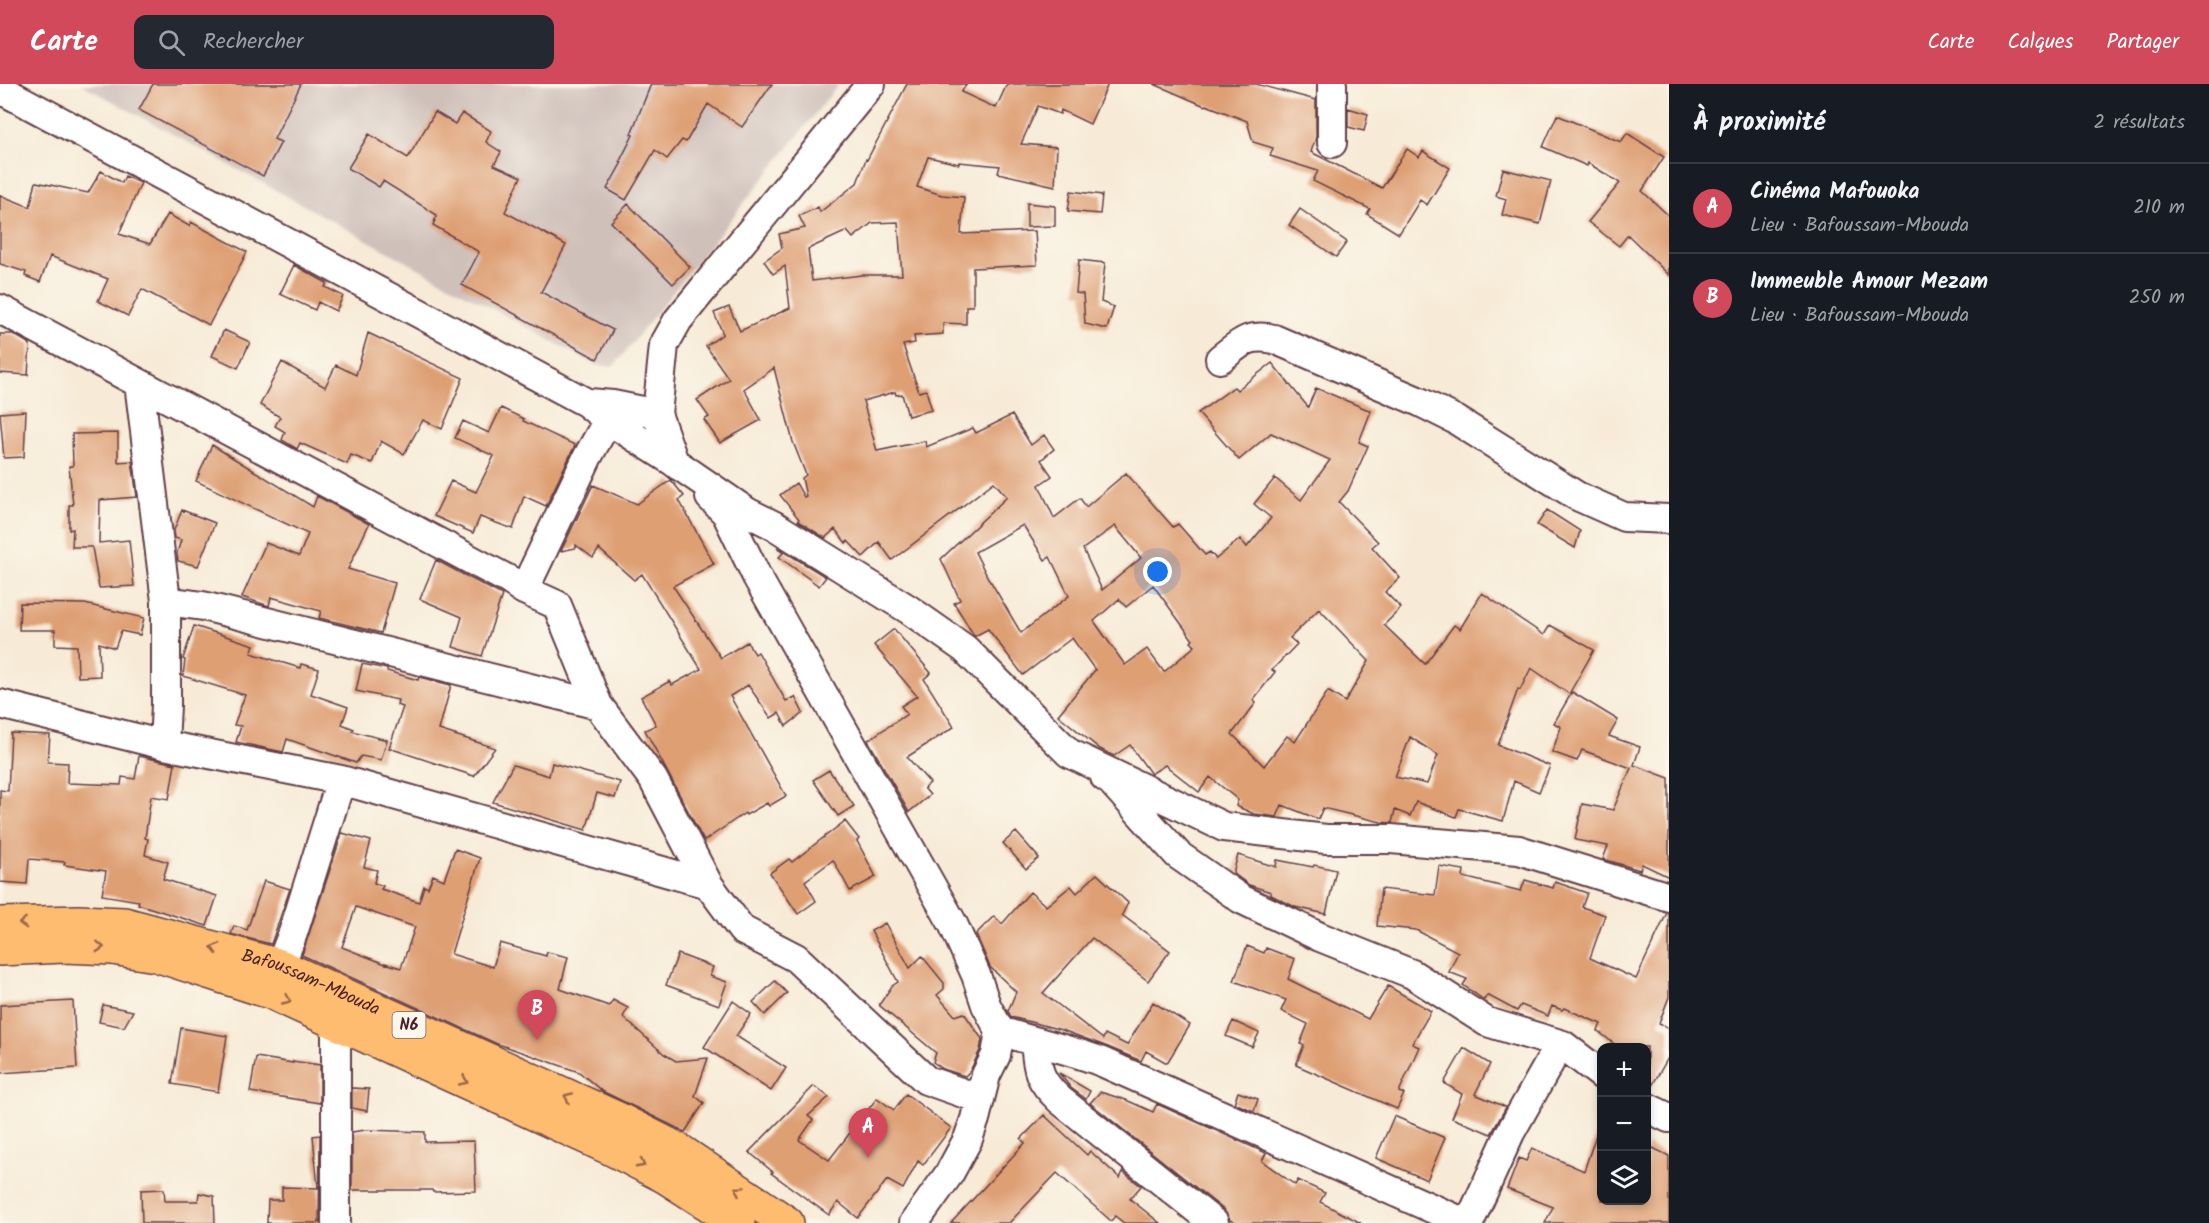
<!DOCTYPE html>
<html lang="fr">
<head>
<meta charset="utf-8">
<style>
	body { margin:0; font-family:Kalam,sans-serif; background:#242831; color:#f1f3f6 }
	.controls { position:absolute; right:18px; bottom:18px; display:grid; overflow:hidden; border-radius:12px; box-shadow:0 3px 9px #0003 }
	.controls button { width:54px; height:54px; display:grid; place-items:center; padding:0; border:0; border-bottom:2px solid #363941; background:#171b24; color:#f1f3f6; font:30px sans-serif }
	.you { position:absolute; left:1158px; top:488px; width:21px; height:21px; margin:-15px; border:4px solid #fff; border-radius:50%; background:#1a73e8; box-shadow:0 0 0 9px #1a73e833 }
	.badge { display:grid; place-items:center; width:39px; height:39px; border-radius:50%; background:#d1495b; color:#fff; font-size:20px; font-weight:700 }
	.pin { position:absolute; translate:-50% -50px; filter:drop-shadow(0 2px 3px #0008) }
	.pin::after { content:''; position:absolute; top:32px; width:21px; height:18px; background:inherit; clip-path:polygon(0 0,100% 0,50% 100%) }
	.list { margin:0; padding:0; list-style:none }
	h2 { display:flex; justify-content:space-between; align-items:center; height:78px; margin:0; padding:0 24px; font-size:26px }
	h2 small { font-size:20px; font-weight:400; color:#9ea1a6 }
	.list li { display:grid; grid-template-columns:39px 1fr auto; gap:18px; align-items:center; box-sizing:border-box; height:90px; padding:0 24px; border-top:2px solid #363941 }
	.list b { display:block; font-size:22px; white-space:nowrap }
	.list p { margin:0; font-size:20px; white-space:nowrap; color:#9ea1a6 }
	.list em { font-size:20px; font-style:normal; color:#9ea1a6 }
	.icon { flex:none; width:33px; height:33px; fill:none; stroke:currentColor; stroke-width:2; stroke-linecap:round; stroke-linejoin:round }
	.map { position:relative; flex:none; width:1669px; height:1139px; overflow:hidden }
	header { display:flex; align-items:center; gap:36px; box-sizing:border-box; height:84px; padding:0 30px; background:#d1495b; color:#fff }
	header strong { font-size:28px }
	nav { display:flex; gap:33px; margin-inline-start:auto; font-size:21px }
	.search { width:420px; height:54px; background:#242831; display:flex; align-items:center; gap:15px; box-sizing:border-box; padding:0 21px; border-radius:12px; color:#9ea1a6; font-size:22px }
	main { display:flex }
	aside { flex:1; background:#171b24 }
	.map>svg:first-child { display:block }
</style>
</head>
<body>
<header>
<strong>Carte</strong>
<div class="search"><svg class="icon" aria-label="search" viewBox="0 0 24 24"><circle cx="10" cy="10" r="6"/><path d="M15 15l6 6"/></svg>Rechercher</div>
<nav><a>Carte</a><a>Calques</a><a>Partager</a></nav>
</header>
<main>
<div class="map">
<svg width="1669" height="1139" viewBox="0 0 1669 1139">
	<rect width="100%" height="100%" fill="#fbf7ec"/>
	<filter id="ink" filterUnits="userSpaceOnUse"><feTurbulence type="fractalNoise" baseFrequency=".0167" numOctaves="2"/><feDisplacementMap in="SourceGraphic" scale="12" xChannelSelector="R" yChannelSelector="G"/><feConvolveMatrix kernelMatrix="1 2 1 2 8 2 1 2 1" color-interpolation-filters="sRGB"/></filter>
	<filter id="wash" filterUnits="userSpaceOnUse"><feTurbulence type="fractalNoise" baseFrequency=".008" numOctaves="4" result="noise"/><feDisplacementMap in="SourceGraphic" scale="24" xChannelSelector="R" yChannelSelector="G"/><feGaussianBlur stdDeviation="1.35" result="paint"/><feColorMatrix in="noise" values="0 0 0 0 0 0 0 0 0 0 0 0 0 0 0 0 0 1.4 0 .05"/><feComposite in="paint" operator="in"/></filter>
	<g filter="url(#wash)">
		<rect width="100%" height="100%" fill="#f7ebd7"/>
		<path fill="#cfc0ba" d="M 81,0 L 839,0 L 614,282 L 596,281 Z"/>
		<g id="blocks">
			<path fill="#de9f73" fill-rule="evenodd" d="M 153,0 L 301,0 L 274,55 L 281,58 L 263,92 L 139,26 Z
				M 651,0 L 772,0 L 742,43 L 708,20 L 686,58 L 682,56 L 667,75 L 655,66 L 626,116 L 607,105 L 622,78 L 620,77 L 633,51 L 631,50 Z
				M 907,0 L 967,0 L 961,8 L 996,24 L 1007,0 L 1108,0 L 1090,40 L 1061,26 L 1060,30 L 1038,22 L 1021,60 L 1057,63 L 1055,102 L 998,89 L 1000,82 L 959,78 L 959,80 L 928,73 L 917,103 L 942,111 L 964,113 L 961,150 L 1035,147 L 1037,181 L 973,184 L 973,222 L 966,222 L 966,240 L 943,239 L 943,250 L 914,252 L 915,259 L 903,261 L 919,308 L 926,306 L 932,326 L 908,332 L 902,310 L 896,311 L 895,308 L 863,317 L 877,367 L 925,357 L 926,363 L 973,344 L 976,349 L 1012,331 L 1031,361 L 1044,351 L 1054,365 L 1041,376 L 1052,392 L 1039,401 L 1054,434 L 1080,414 L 1086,423 L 1126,389 L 1173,443 L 1178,440 L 1205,471 L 1210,468 L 1216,475 L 1240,455 L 1247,463 L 1271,434 L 1254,420 L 1275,394 L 1301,416 L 1330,376 L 1271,349 L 1239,376 L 1198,329 L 1234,303 L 1237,306 L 1272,279 L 1308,323 L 1316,304 L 1371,327 L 1359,358 L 1368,362 L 1348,407 L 1339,418 L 1378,458 L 1372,463 L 1400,494 L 1385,508 L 1401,524 L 1384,541 L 1425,580 L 1454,541 L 1460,545 L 1482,509 L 1544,551 L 1550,541 L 1594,566 L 1569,610 L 1531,584 L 1520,606 L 1518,605 L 1498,661 L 1550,682 L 1539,708 L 1514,697 L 1503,737 L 1459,725 L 1456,733 L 1416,718 L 1410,732 L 1395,726 L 1392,739 L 1381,738 L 1323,724 L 1318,735 L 1282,721 L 1277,733 L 1254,730 L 1236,722 L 1238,716 L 1210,693 L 1199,708 L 1165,681 L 1151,690 L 1130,661 L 1114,672 L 1100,665 L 1058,631 L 1095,586 L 1072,554 L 1023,591 L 988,545 L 975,552 L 973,550 L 954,519 L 960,516 L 941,475 L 1007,413 L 994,398 L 892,476 L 879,458 L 863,473 L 848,457 L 846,459 L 835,445 L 825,454 L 798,437 L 799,435 L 780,411 L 796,399 L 804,413 L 806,412 L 802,394 L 806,391 L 793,358 L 774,284 L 744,305 L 761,336 L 720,359 L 704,336 L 709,333 L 697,316 L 729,295 L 706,262 L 723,250 L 714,229 L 729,223 L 740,247 L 790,224 L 785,182 L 773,190 L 764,177 L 782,164 L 779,150 L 805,144 L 799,132 L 818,123 L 820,128 L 857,99 L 866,75 L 867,76 ZM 898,138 L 902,191 L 862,191 L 812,197 L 808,165 L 847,147 L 853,154 L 872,139 ZM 1023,441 L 1045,476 L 1050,473 L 1069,512 L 1021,549 L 991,498 L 990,498 L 975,468 ZM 1115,442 L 1141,474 L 1102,506 L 1083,465 ZM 1153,501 L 1193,556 L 1191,558 L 1195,562 L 1164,588 L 1147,565 L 1125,581 L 1094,537 L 1119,515 L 1126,523 ZM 1319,525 L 1369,577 L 1345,618 L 1328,607 L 1295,658 L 1287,652 L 1264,682 L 1232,650 L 1256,619 L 1253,616 L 1275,588 L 1272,586 L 1297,560 L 1290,554 ZM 1410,653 L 1438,671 L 1427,700 L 1395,693 Z
				M 1154,0 L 1256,0 L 1316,16 L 1316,53 L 1311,68 L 1382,104 L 1407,65 L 1419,73 L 1423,67 L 1450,84 L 1427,121 L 1420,116 L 1399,150 L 1367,130 L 1370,125 L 1313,97 L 1318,87 L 1270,72 L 1273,64 L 1253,58 L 1247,37 L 1206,21 L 1205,22 Z
				M 1348,24 L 1368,30 L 1364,47 L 1348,43 Z
				M 435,28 L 455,40 L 462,29 L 491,47 L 486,58 L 501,68 L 494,81 L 521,93 L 505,128 L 566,161 L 541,208 L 613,246 L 597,275 L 462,201 L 479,168 L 433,141 L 437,131 L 383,97 L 379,103 L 348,84 L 369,50 L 408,74 Z
				M 1557,31 L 1621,58 L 1627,49 L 1664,73 L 1642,107 L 1669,132 L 1669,191 L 1628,151 L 1619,162 L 1588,138 L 1620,99 L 1588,79 L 1587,82 L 1543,63 Z
				M 1503,85 L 1551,97 L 1540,140 L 1502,131 L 1506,115 L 1496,112 Z
				M 101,87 L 122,99 L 125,92 L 141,99 L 119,150 L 150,160 L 168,130 L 189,142 L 191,138 L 247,168 L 209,241 L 142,205 L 128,232 L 98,217 L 108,195 L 50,172 L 40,198 L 25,192 L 26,188 L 0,180 L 0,111 L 30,123 L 36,98 L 88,109 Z
				M 1071,107 L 1102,111 L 1100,130 L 1068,127 Z
				M 1027,119 L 1055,122 L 1055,142 L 1027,143 Z
				M 628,120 L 690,183 L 673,200 L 611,138 Z
				M 1300,125 L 1347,158 L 1336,173 L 1289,141 Z
				M 1079,176 L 1105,179 L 1101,218 L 1114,223 L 1107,245 L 1085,240 L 1083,210 L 1076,209 Z
				M 294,181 L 327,199 L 325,203 L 343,212 L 336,227 L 318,218 L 315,226 L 280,210 Z
				M 224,246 L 250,258 L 238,284 L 212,272 Z
				M 368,249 L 463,294 L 442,345 L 423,336 L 404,370 L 381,357 L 372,379 L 351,371 L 347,380 L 300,359 L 297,365 L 282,356 L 285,348 L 275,342 L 280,333 L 260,321 L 282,278 L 325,303 L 336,281 L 356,291 Z
				M 0,250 L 13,250 L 30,260 L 28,291 L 0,289 Z
				M 501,324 L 524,335 L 523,337 L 575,361 L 546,422 L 524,412 L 513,445 L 480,433 L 473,449 L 434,432 L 451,397 L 476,408 L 494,372 L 455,354 L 463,337 L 489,349 Z
				M 26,327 L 24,373 L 4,374 L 0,329 Z
				M 118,349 L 118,378 L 132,377 L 137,413 L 100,416 L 99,459 L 129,456 L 134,502 L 99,504 L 92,463 L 72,463 L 73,445 L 69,446 L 69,421 L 73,421 L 69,382 L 73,382 L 72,350 Z
				M 212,361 L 313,423 L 317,412 L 369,440 L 348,485 L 395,499 L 381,549 L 319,534 L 321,527 L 271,513 L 269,522 L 242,513 L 266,459 L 299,472 L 308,450 L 196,397 Z
				M 671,396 L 684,412 L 679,416 L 714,480 L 673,502 L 721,574 L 747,558 L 755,570 L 758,568 L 786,617 L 795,613 L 803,629 L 786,642 L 779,629 L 771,634 L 748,601 L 730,612 L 786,712 L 769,722 L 767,719 L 746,731 L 745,729 L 704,757 L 645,646 L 656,641 L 641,613 L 670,597 L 672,601 L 701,585 L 642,490 L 634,496 L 599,465 L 593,474 L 576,461 L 576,464 L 561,467 L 593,401 L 637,420 Z
				M 182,426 L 215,439 L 198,482 L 178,477 L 177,469 L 181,456 L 175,454 L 174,446 Z
				M 1547,426 L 1580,447 L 1575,464 L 1537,441 Z
				M 777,463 L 826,493 L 819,502 L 779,473 L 783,469 Z
				M 436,476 L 502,511 L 482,572 L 453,563 L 462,533 L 420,515 Z
				M 20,519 L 85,520 L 144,534 L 140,551 L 121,547 L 115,564 L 99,559 L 100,592 L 78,593 L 77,562 L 55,561 L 55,546 L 19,546 Z
				M 194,542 L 254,561 L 251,569 L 300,584 L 301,580 L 319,585 L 311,610 L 348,623 L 342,640 L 354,645 L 352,647 L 387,656 L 381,676 L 361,672 L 356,679 L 287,655 L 283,668 L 236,658 L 241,642 L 234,641 L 245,611 L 183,592 L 185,576 L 183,575 Z
				M 894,545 L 931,589 L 924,595 L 954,643 L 907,673 L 930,699 L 924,704 L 930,711 L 909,728 L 868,656 L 907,630 L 901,622 L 917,612 L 874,561 Z
				M 362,580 L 387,585 L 387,587 L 418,596 L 419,593 L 451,601 L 439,646 L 495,664 L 474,692 L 389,664 L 403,623 L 397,621 L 398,616 L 356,607 Z
				M 1572,608 L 1618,636 L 1609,652 L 1640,663 L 1634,681 L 1669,694 L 1669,793 L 1642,780 L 1640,786 L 1603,775 L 1608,762 L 1575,756 L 1582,720 L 1613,726 L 1631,684 L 1582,666 L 1577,677 L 1552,668 L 1561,643 L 1554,639 Z
				M 11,649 L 50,651 L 48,678 L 68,679 L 67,699 L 121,701 L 122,693 L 135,695 L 139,672 L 175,680 L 169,715 L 151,712 L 145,754 L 148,755 L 145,771 L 168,778 L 163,795 L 217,812 L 207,842 L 138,820 L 139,817 L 102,811 L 106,787 L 64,781 L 65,778 L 29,775 L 27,800 L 0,798 L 0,706 L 8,707 Z
				M 552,679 L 620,698 L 615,714 L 597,709 L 586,746 L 493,718 L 513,681 L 549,692 Z
				M 829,686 L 854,722 L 838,732 L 813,696 Z
				M 845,737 L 859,755 L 857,757 L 876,793 L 850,807 L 833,776 L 805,797 L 816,817 L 798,830 L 770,789 L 789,775 L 792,778 Z
				M 1016,748 L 1039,774 L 1026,785 L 1003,759 Z
				M 342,749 L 371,757 L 364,783 L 377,786 L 374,799 L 383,802 L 381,805 L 419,818 L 424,802 L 428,804 L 433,791 L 444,796 L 455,765 L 480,774 L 451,870 L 493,883 L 500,859 L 546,872 L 547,868 L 568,873 L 560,905 L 609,922 L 613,916 L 628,924 L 623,933 L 664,970 L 676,977 L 708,974 L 695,1012 L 704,1019 L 685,1048 L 602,1007 L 579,988 L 495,959 L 302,871 ZM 356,823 L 415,843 L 401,884 L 385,879 L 385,880 L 342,863 Z
				M 1238,771 L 1276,783 L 1277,776 L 1313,783 L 1314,781 L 1336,786 L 1326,830 L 1295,823 L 1271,811 L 1271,808 L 1249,801 L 1233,789 Z
				M 1439,782 L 1464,786 L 1463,793 L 1521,807 L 1525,796 L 1553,804 L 1555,798 L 1587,809 L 1582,823 L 1605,831 L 1590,874 L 1636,895 L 1667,829 L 1669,829 L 1669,913 L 1659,939 L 1669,944 L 1669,972 L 1649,1007 L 1647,1007 L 1647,963 L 1618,963 L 1598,947 L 1601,940 L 1564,924 L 1562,926 L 1552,922 L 1548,932 L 1521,921 L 1517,927 L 1487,911 L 1484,916 L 1463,901 L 1467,895 L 1449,888 L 1458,868 L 1416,846 L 1377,842 L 1381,805 L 1435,811 Z
				M 1097,790 L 1128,819 L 1122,831 L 1170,867 L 1148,897 L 1092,854 L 1043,909 L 1103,955 L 1105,950 L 1127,961 L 1153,918 L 1190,941 L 1167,979 L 1146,967 L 1141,977 L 1108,963 L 1062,946 L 1011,933 L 1008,927 L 1016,908 L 990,883 L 976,850 L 994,832 L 1002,840 L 1030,808 L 1046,822 L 1071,802 L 1077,809 Z
				M 264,797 L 290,805 L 271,860 L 231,850 L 234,842 L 247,846 Z
				M 885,839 L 910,884 L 922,872 L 944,899 L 944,905 L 937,911 L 955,932 L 964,929 L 982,955 L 980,966 L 970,987 L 965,992 L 943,985 L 933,978 L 936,969 L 879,921 L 892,902 L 898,898 L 871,847 Z
				M 1247,862 L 1264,869 L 1266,864 L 1295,875 L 1288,895 L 1368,935 L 1388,902 L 1431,927 L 1412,960 L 1419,963 L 1399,1008 L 1404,1010 L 1397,1025 L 1296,981 L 1304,961 L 1300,960 L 1308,940 L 1281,927 L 1286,916 L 1234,897 Z
				M 678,870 L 713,883 L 710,892 L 727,898 L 719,921 L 666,901 Z
				M 775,897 L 787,909 L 765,931 L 753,918 Z
				M 73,917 L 77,984 L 0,989 L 0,921 Z
				M 733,917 L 751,930 L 736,952 L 786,984 L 771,1007 L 704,963 Z
				M 103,921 L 133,927 L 124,943 L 99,938 Z
				M 1233,937 L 1259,949 L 1252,963 L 1226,952 Z
				M 181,944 L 227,952 L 218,1008 L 172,1000 Z
				M 1464,964 L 1490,980 L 1475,1010 L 1506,1023 L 1491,1050 L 1452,1034 L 1462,1010 L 1444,999 Z
				M 256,973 L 293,979 L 293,977 L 320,981 L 320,1019 L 250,1008 Z
				M 1059,989 L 1090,1007 L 1086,1015 L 1071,1004 Z
				M 814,1002 L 829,1013 L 808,1032 L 813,1036 L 799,1056 L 829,1076 L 877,1014 L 894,1026 L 906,1010 L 951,1044 L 923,1081 L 918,1077 L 903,1105 L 887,1096 L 858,1134 L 838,1118 L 829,1131 L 771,1089 L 773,1088 L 749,1068 Z
				M 352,1004 L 369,1005 L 367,1027 L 352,1024 Z
				M 1100,1008 L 1126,1016 L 1153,1028 L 1157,1020 L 1266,1069 L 1262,1077 L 1295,1101 L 1298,1096 L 1325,1109 L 1320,1118 L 1361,1139 L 1235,1139 L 1230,1136 L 1224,1126 L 1090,1019 Z
				M 1238,1008 L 1258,1015 L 1254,1027 L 1234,1019 Z
				M 1044,1031 L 1087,1071 L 1090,1067 L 1120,1094 L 1123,1088 L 1141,1102 L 1130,1115 L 1160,1139 L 1124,1139 L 1115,1132 L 1111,1137 L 1057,1089 L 1009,1139 L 951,1139 L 1025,1059 L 1021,1055 Z
				M 1394,1032 L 1445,1054 L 1427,1096 L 1376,1074 Z
				M 1598,1045 L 1602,1046 L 1602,1116 L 1647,1116 L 1647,1061 L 1669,1072 L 1669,1139 L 1545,1139 L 1553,1123 L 1507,1105 L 1519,1074 L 1526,1077 L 1532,1064 L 1584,1087 Z
				M 366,1046 L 425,1048 L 425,1058 L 474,1057 L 476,1107 L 433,1108 L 432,1106 L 352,1106 L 352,1048 Z
				M 320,1051 L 319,1139 L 267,1139 L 268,1116 L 282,1116 L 282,1103 L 318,1104 L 313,1052 Z
				M 164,1105 L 165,1117 L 198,1117 L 199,1109 L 214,1112 L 215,1139 L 142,1139 L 141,1106 Z"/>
		</g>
	</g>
	<g filter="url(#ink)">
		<use href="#blocks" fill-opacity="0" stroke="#643e45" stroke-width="1.5"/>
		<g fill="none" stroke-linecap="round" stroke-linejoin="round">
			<defs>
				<path id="minor" d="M 1332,0 L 1332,59
					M 0,5 L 587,319 L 608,336 L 674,378 L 747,428 L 775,442 L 908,525 L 965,565 L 1069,669 L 1224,743 L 1326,755 L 1391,755 L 1519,766 L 1669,813
					M 0,225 L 509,496 L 524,506 L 557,521 L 598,621 L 653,695 L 708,800 L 742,846 L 796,874 L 926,996 L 980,1015
					M 1220,275 C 1240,260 1247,249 1274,255 L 1420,318 L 1456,336 L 1577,412 L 1624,433 L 1669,435
					M 139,299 L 166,517
					M 589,319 L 613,321 L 657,330
					M 679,382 L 674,378 L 657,330 L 664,261 L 678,236 L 871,0
					M 710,413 L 726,429 L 757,493 L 953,840 L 976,891 L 986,921 L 1000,947 L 996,971 L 986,991 L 975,1035 L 968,1055 L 949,1090 L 914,1139
					M 524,506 L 588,372 L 608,336
					M 0,620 L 164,661 L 341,696 L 708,800
					M 164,661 L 166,621 L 166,517 L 203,522 L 598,621
					M 1105,693 L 1111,697 L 1178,771 L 1241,815 L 1320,853 L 1412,890 L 1487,938 L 1563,961 L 1602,991
					M 280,882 L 293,849 L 341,696
					M 1000,947 C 1034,958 1069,965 1102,978 L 1465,1139
					M 1035,958 C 1038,988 1038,995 1060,1016 L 1214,1139
					M 1646,1023 L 1669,1034
					M 336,1139 L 336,919
					M 1469,1139 L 1510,1049 L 1560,960"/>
				<g id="highway">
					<path id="s1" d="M 0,840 L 79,838 L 124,840 L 280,882 L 616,1034 L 677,1065 L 787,1139"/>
					<path d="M 0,865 L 64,862 L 112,864 L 156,871 L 270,908 L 614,1066 L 666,1093 L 738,1139"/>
				</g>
			</defs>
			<use href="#minor" stroke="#643e45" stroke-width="32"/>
			<use href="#highway" stroke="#643e45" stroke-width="36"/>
			<use href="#minor" stroke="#fff" stroke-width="28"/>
			<use href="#highway" stroke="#fdbc6f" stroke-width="33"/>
		</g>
		<defs><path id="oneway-chevron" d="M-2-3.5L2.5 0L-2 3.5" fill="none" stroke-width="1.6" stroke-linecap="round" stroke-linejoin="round" transform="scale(1.5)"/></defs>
		<g stroke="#9b664a">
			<use href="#oneway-chevron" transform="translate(23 839) rotate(178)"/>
			<use href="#oneway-chevron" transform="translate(100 863) rotate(3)"/>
			<use href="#oneway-chevron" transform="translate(215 864) rotate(-164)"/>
			<use href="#oneway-chevron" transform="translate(287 916) rotate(25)"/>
			<use href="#oneway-chevron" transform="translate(464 997) rotate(25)"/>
			<use href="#oneway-chevron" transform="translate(568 1013) rotate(-156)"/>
			<use href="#oneway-chevron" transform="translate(641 1080) rotate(28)"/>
			<use href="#oneway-chevron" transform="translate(739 1106) rotate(-146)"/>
		</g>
	</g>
	<g text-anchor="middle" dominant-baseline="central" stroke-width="4.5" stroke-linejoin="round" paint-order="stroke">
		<rect fill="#fbf7ec" stroke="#7f6065" stroke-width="1.5" x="392.5" y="928" width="33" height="26" rx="4.5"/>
		<g font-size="16" font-weight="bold" fill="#4a1f2b">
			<text x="409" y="941">N6</text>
		</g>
		<g font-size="18" fill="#4a1f2b" stroke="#fbf7ec">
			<text stroke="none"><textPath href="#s1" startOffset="320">Bafoussam-Mbouda</textPath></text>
		</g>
	</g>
</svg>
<div class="controls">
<button>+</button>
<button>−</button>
<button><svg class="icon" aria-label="layers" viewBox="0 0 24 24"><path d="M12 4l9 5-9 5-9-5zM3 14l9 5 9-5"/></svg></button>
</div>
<div class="you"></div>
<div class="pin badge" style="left:868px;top:1074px">A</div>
<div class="pin badge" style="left:537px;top:956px">B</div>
</div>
<aside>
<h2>À proximité<small>2 résultats</small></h2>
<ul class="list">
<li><span class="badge">A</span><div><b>Cinéma Mafouoka</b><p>Lieu · Bafoussam-Mbouda</p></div><em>210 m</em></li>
<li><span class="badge">B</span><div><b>Immeuble Amour Mezam</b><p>Lieu · Bafoussam-Mbouda</p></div><em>250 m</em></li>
</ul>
</aside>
</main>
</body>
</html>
